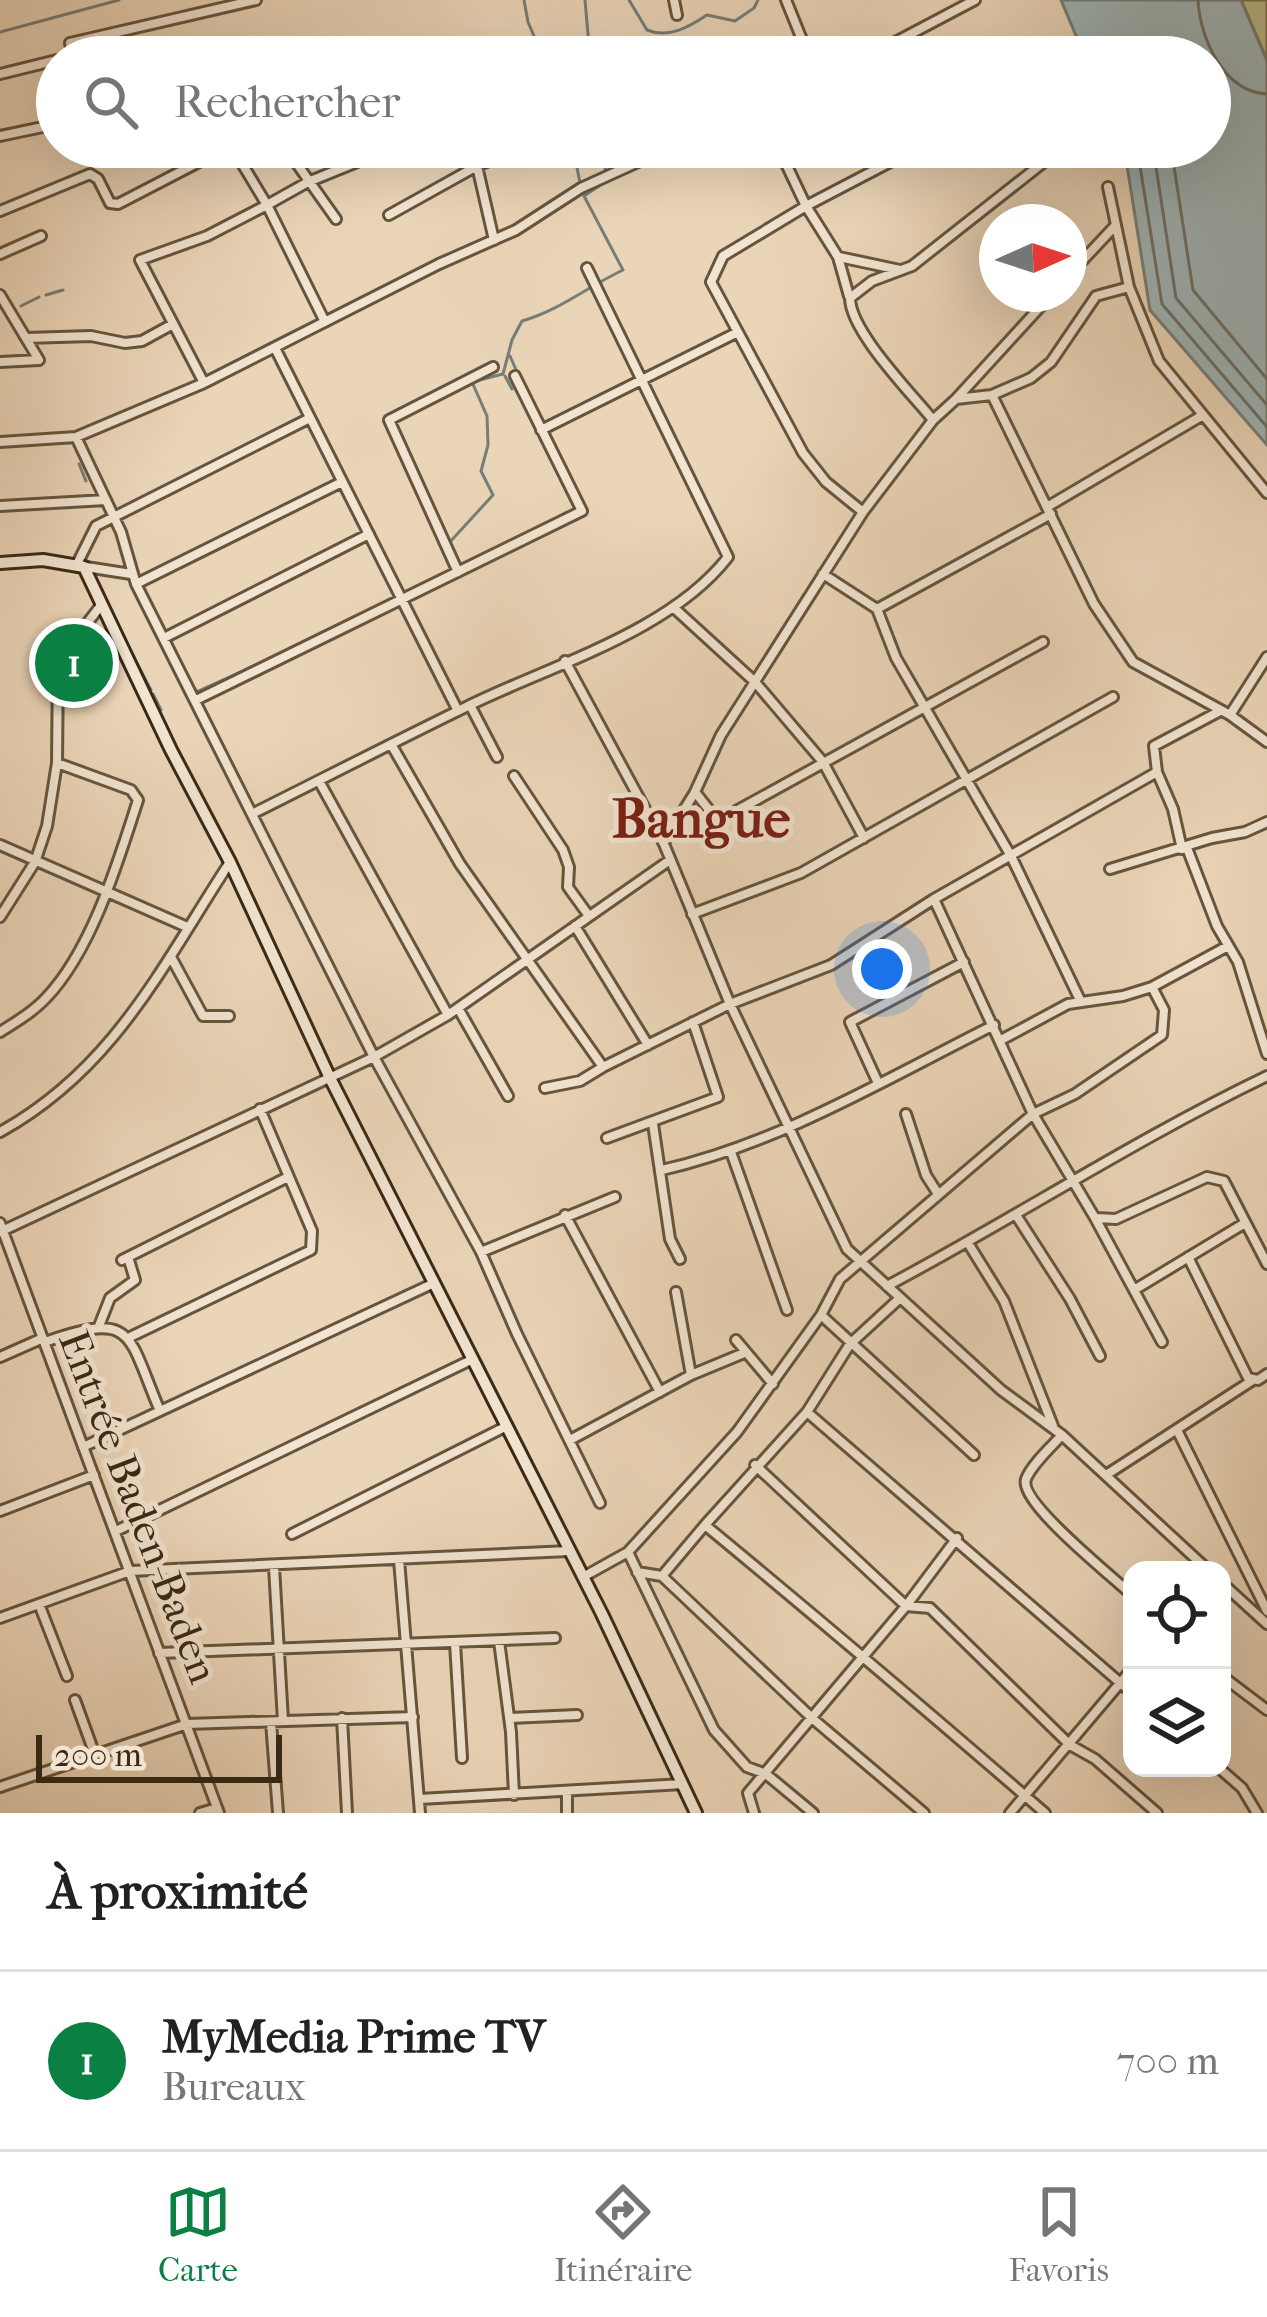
<!DOCTYPE html>
<html lang="fr">
<head>
<meta charset="utf-8">
<style>
	body { margin:0; font-family:"IM FELL French Canon",serif; background:#f2f2f2; color:#222 }
	.controls { position:absolute; right:36px; bottom:36px; display:grid; overflow:hidden; border-radius:24px; box-shadow:0 12px 48px #0002 }
	.controls button { width:108px; height:108px; display:grid; place-items:center; padding:0; border:0; border-bottom:3px solid #e0e0e0; background:#fff; color:#222; font:60px sans-serif }
	.compass { position:absolute; left:979px; top:204px; width:108px; height:108px; border-radius:50%; background:#fff; box-shadow:0 12px 48px #0002; rotate:87deg }
	.scale { position:absolute; left:36px; bottom:30px; width:246px; box-sizing:border-box; padding-left:12px; border:6px solid #3a2a14; border-top:0; font-size:33px; line-height:42px; white-space:nowrap; color:#3a2a14; -webkit-text-stroke:9px #f2e4d1; paint-order:stroke }
	.you { position:absolute; left:882px; top:969px; width:42px; height:42px; margin:-30px; border:9px solid #fff; border-radius:50%; background:#1a73e8; box-shadow:0 0 0 18px #1a73e833 }
	.badge { display:grid; place-items:center; width:78px; height:78px; border-radius:50%; background:#0b8043; color:#fff; font-size:39px; font-weight:700 }
	.pin { position:absolute; translate:-50% -50%; border:6px solid #fff; box-shadow:0 3px 12px #0006 }
	.list { margin:0; padding:0; list-style:none }
	h2 { display:flex; justify-content:space-between; align-items:center; height:156px; margin:0; padding:0 48px; font-size:51px }
	h2 small { font-size:39px; font-weight:400; color:#767676 }
	.list li { display:grid; grid-template-columns:78px 1fr auto; gap:36px; align-items:center; box-sizing:border-box; height:180px; padding:0 48px; border-top:3px solid #e0e0e0 }
	.list b { display:block; font-size:45px; white-space:nowrap }
	.list p { margin:0; font-size:39px; white-space:nowrap; color:#767676 }
	.list em { font-size:39px; font-style:normal; color:#767676 }
	.icon { flex:none; width:66px; height:66px; fill:none; stroke:currentColor; stroke-width:2; stroke-linecap:round; stroke-linejoin:round }
	.map { position:relative; flex:none; width:1267px; height:1813px; overflow:hidden }
	.search { position:absolute; background:#fff; box-shadow:0 12px 48px #0002; left:36px; right:36px; top:36px; height:132px; display:flex; align-items:center; gap:30px; box-sizing:border-box; padding:0 42px; border-radius:66px; color:#767676; font-size:45px }
	.sheet { height:336px; background:#fff }
	nav { display:flex; justify-content:space-around; align-items:center; box-sizing:border-box; height:168px; border-top:3px solid #e0e0e0; background:#fff; font-size:33px; color:#767676 }
	nav a { display:grid; justify-items:center; gap:6px }
	nav .on { color:#0b8043 }
	.map>svg:first-child { display:block }
</style>
</head>
<body>
<div class="map">
<svg width="1267" height="1813" viewBox="0 0 1267 1813">
	<rect width="100%" height="100%" fill="#ebd5b8"/>
	<filter id="stains"><feTurbulence type="fractalNoise" baseFrequency=".00167" numOctaves="4"/><feColorMatrix values="0 0 0 0 .2 0 0 0 0 .09 0 0 0 0 .02 0 0 0 .5 -.17"/></filter>
	<radialGradient id="worn" r=".72"><stop offset=".6" stop-color="#630" stop-opacity="0"/><stop offset="1" stop-color="#630" stop-opacity=".3"/></radialGradient>
	<path fill="#bcbc8c" stroke="#7b7350" stroke-width="3" d="M 1241,0 L 1267,0 L 1267,61 L 1267,60 Z"/>
	<path fill="#9eb6ba" stroke="#767e78" stroke-width="3" d="M 1061,0 L 1241,0 L 1267,61 L 1267,445 L 1150,310 L 1124,147 L 1210,147 L 1210,57 L 1085,57 Z"/>
	<g fill="none" stroke-linecap="round" stroke-linejoin="round">
		<path stroke="#6c7067" stroke-width="3" d="M 1198,0 C 1200,39 1224,92 1267,94
			M 1137,147 L 1162,304 L 1267,427
			M 1153,147 L 1176,298 L 1267,405
			M 1171,147 L 1193,290 L 1267,379"/>
		<path stroke="#767e78" stroke-width="3" d="M 524,0 L 528,22 L 543,57
			M 585,0 L 590,57
			M 629,0 L 647,30 C 668,39 689,27 707,15 L 735,21 L 754,8 L 758,0
			M 0,32 L 119,0
			M 74,49 L 100,41
			M 7,68 L 30,62
			M 0,79 L 25,72
			M 573,147 L 580,183
			M 605,171 L 607,147
			M 46,295 L 63,290
			M 21,306 L 39,297
			M 510,356 L 517,372
			M 505,376 L 512,389
			M 79,464 L 86,481
			M 558,518 L 565,513
			M 449,543 L 493,495 L 481,471 L 488,445 L 487,416 L 472,382 L 503,374 L 512,340 L 522,321 C 560,310 587,287 623,270 L 584,196 L 605,182
			M 352,619 L 391,600
			M 119,629 L 151,690
			M 196,692 L 292,649
			M 153,694 L 161,710"/>
		<defs>
			<path id="street" d="M 674,0 L 677,15
				M 786,0 L 809,57
				M 624,51 L 625,57
				M 73,57 L 70,43 L 256,0
				M 306,57 L 345,46
				M 867,57 L 975,0
				M 0,74 L 57,60
				M 0,136 L 57,124
				M 285,147 L 336,219
				M 466,147 L 477,166 L 494,240
				M 778,147 L 806,206 L 838,257 L 849,296
				M 1108,187 L 1129,287 L 1159,361 L 1267,493
				M 0,211 L 90,174 L 98,179 L 110,203 L 118,204 L 228,147
				M 389,215 L 477,166 L 522,147
				M 0,254 L 41,236
				M 839,257 L 900,270
				M 1069,275 L 1114,227
				M 0,295 L 39,360 L 0,362
				M 325,322 L 267,205 L 308,182 L 394,147
				M 26,338 L 91,336 L 125,343 L 142,341 L 173,324
				M 275,348 L 458,711
				M 204,383 L 140,260 L 207,236 L 267,205 L 232,147
				M 992,395 L 1094,604 L 1133,662 L 1230,715 L 1267,742
				M 956,399 L 1052,294
				M 933,420 C 911,393 850,331 850,298 L 872,281 L 912,266 L 1063,147
				M 541,430 L 736,333
				M 76,437 L 121,532 L 136,584 L 374,1057 L 481,1252 L 517,1334 L 600,1503
				M 0,442 L 76,437 L 204,383 L 439,264 L 516,230 L 581,188 L 671,147
				M 0,506 L 106,500
				M 1047,507 L 1203,415
				M 863,512 L 826,482 L 803,453 L 711,282 L 723,256 L 806,206 L 919,147
				M 77,564 L 96,526 L 310,418
				M 86,567 L 131,574
				M 458,572 L 389,420 L 493,367
				M 823,574 L 877,609 L 896,658 L 1011,856 L 1080,1000
				M 136,584 L 342,482
				M 673,607 L 755,682 L 823,762 L 864,838
				M 877,609 L 1051,514
				M 164,638 L 369,534
				M 565,661 L 664,844 L 730,1004 L 847,1249 L 1001,1390 L 1062,1435 L 1208,1570
				M 196,700 L 582,511 L 515,376
				M 470,705 L 497,757
				M 1230,715 L 1267,657
				M 391,744 L 460,864 L 603,1067 L 730,1004 L 831,965 L 934,899 L 1157,772
				M 514,776 L 563,850 L 569,867 L 568,887 L 589,916
				M 319,781 L 448,1015
				M 695,792 L 718,821 L 1043,642
				M 254,813 C 326,777 396,741 468,706 C 551,665 670,632 728,557 L 587,268
				M 664,842 L 695,792 L 721,735 L 863,512 L 933,420 L 956,399 L 992,395 L 1031,378 L 1051,362 L 1096,296 L 1129,287
				M 0,845 L 187,927
				M 1187,848 L 1217,926 L 1238,962 L 1267,1054
				M 1182,849 L 1173,809 L 1157,772 L 1154,746 L 1220,711
				M 1110,869 L 1212,838 L 1245,832 L 1267,822
				M 934,899 L 1033,1114 L 1075,1094 L 1162,1035 L 1164,1010 L 1152,987
				M 692,914 L 801,873 L 1113,697
				M 0,917 L 35,862 L 47,826 L 57,763 L 58,661 L 102,604
				M 575,926 L 648,1045
				M 171,957 L 203,1016 L 229,1016
				M 458,1008 L 508,1096
				M 0,1032 C 16,1022 33,1012 46,998 C 92,950 118,862 138,800 L 131,790 L 57,763
				M 1001,1040 L 1068,1004 L 1123,996 L 1152,987 L 1228,946
				M 878,1083 L 850,1022 L 964,962
				M 545,1088 L 580,1081 L 603,1067
				M 906,1114 L 926,1175 L 938,1194
				M 653,1124 L 670,1239 L 680,1259
				M 0,1132 C 114,1069 162,966 230,862
				M 607,1138 L 718,1097 L 693,1022
				M 731,1152 L 787,1310
				M 662,1170 C 780,1143 886,1079 994,1025
				M 565,1215 L 660,1392
				M 1016,1215 L 1070,1299 L 1100,1356
				M 1096,1218 L 1116,1219 L 1207,1177 L 1224,1181 L 1267,1264
				M 0,1223 L 219,1813
				M 0,1232 L 374,1057 L 448,1015 L 670,860
				M 968,1243 L 1004,1301 L 1053,1426
				M 481,1252 L 615,1197
				M 1188,1257 L 1248,1378 L 1258,1380 L 1267,1374
				M 122,1260 L 288,1177
				M 887,1286 C 1015,1218 1136,1139 1267,1076
				M 1134,1290 L 1245,1223
				M 676,1292 L 691,1375
				M 99,1326 L 110,1298 L 135,1280 L 128,1257
				M 128,1338 L 311,1250 L 312,1231 L 260,1109
				M 736,1340 L 773,1384
				M 45,1342 C 136,1310 127,1334 160,1411
				M 0,1357 L 43,1338
				M 807,1412 L 1132,1693
				M 1177,1430 L 1267,1611
				M 1062,1435 C 1051,1447 1032,1464 1026,1479 C 1018,1502 1113,1577 1132,1595
				M 570,1440 L 691,1375 L 744,1353
				M 83,1447 L 432,1284
				M 974,1455 L 821,1315 L 840,1279 L 1033,1114 L 1095,1218 L 1162,1342
				M 755,1465 L 906,1606 L 930,1608 L 1070,1745 L 1095,1759 L 1157,1813
				M 1106,1475 L 1253,1380
				M 0,1511 L 94,1475
				M 705,1525 L 807,1412 L 850,1344 L 900,1298
				M 116,1531 L 471,1360
				M 292,1534 L 507,1426
				M 628,1552 L 714,1730 L 747,1767 L 766,1774 L 813,1813
				M 399,1560 L 420,1813
				M 274,1567 L 283,1721
				M 637,1572 L 662,1576 L 813,1719 L 924,1813
				M 662,1576 L 705,1525 C 820,1620 933,1716 1045,1813
				M 583,1577 L 628,1552 L 737,1432 L 821,1315
				M 1222,1583 L 1267,1624
				M 39,1604 L 67,1676
				M 0,1618 L 130,1571 L 569,1551
				M 499,1641 L 511,1732 L 514,1795
				M 455,1643 L 462,1758
				M 159,1653 L 555,1638
				M 1222,1676 L 1267,1710
				M 75,1700 L 95,1755
				M 342,1718 L 347,1813
				M 510,1718 L 577,1715
				M 271,1722 L 278,1813
				M 1219,1768 L 1242,1788 L 1257,1813
				M 0,1787 L 187,1724 L 413,1717
				M 567,1792 L 567,1813
				M 420,1799 L 683,1784
				M 200,1813 L 217,1808
				M 754,1813 L 748,1793 L 906,1606 L 957,1538
				M 1010,1813 L 1132,1669"/>
			<path id="secondary" d="M 0,563 L 43,560 L 84,567 L 171,750 L 230,862 L 329,1076 L 602,1614 L 696,1813"/>
		</defs>
		<use href="#street" stroke="#66553d" stroke-width="14"/>
		<use href="#secondary" stroke="#3a2a14" stroke-width="16"/>
		<use href="#street" stroke="#f2e4d1" stroke-width="8"/>
		<use href="#secondary" stroke="#f2e4d1" stroke-width="10"/>
	</g>
	<g text-anchor="middle" dominant-baseline="central" stroke-width="10" stroke-linejoin="round" paint-order="stroke">
		<g font-size="42" fill="#3a2a14" stroke="#f2e4d1">
			<text transform="translate(138 1507) rotate(69)">Entrée Baden-Baden</text>
		</g>
		<g font-size="54" font-weight="bold" fill="#7a1f14" stroke="#f2e4d1">
			<text x="701" y="819">Bangue</text>
		</g>
	</g>
	<rect width="100%" height="100%" filter="url(#stains)"/>
	<rect width="100%" height="100%" fill="url(#worn)"/>
</svg>
<div class="controls">
<button><svg class="icon" aria-label="locate" viewBox="0 0 24 24"><circle cx="12" cy="12" r="6"/><path d="M12 2v4M12 18v4M2 12h4M18 12h4"/></svg></button>
<button><svg class="icon" aria-label="layers" viewBox="0 0 24 24"><path d="M12 4l9 5-9 5-9-5zM3 14l9 5 9-5"/></svg></button>
</div>
<svg class="compass" viewBox="-18 -18 36 36"><path d="M0-13l5 13h-10z" fill="#e53935"/><path d="M0 13l5-13h-10z" fill="#767676"/></svg>
<div class="scale">200 m</div>
<div class="you"></div>
<div class="pin badge" style="left:74px;top:663px">1</div>
<div class="search"><svg class="icon" aria-label="search" viewBox="0 0 24 24"><circle cx="10" cy="10" r="6"/><path d="M15 15l6 6"/></svg>Rechercher</div>
</div>
<section class="sheet">
<h2>À proximité<small></small></h2>
<ul class="list">
<li><span class="badge">1</span><div><b>MyMedia Prime TV</b><p>Bureaux</p></div><em>700 m</em></li>
</ul>
</section>
<nav>
<a class="on"><svg class="icon" aria-label="map" viewBox="0 0 24 24"><path d="M3 6l6-2 6 2 6-2v14l-6 2-6-2-6 2zM9 4v14M15 6v14"/></svg>Carte</a>
<a><svg class="icon" aria-label="directions" viewBox="0 0 24 24"><path d="M12 3l9 9-9 9-9-9zM9 14v-3h6M13 9l2 2-2 2"/></svg>Itinéraire</a>
<a><svg class="icon" aria-label="saved" viewBox="0 0 24 24"><path d="M7 4h10v16l-5-4-5 4z"/></svg>Favoris</a>
</nav>
</body>
</html>
